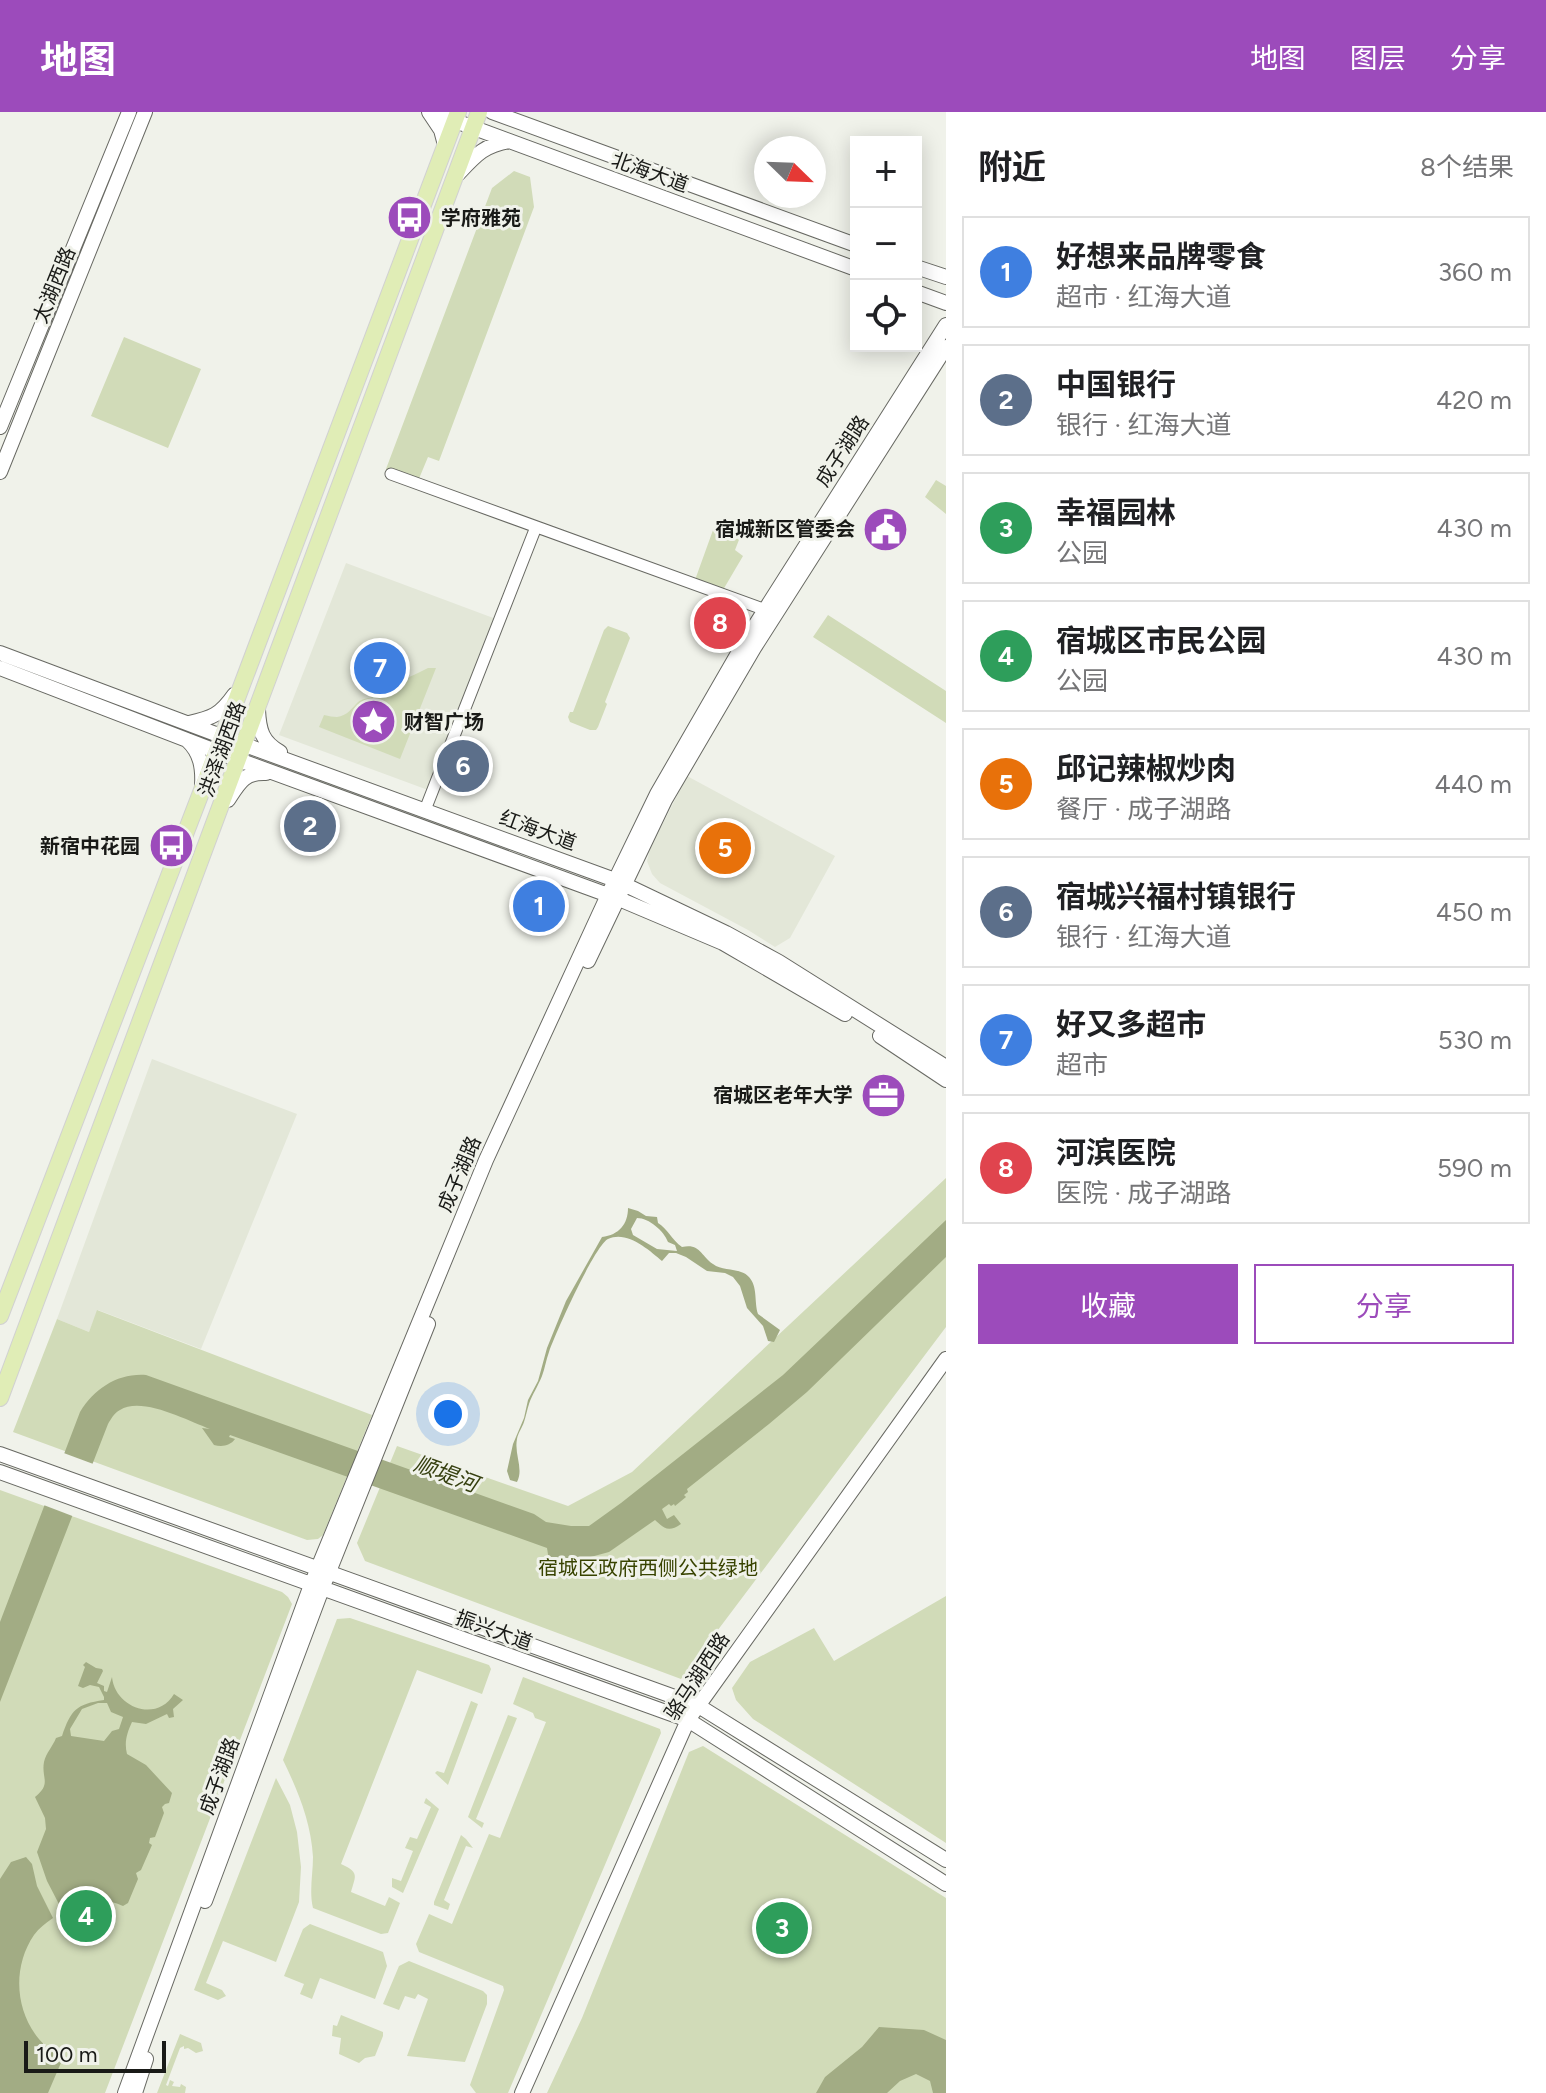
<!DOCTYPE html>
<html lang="zh">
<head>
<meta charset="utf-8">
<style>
	body { margin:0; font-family:Figtree,"Noto Sans SC",sans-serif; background:#f2f2f2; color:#202124 }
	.controls { position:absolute; right:24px; top:24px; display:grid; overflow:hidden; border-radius:0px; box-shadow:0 4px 20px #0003 }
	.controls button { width:72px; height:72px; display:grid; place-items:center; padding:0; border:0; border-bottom:2px solid #e0e0e0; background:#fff; color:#202124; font:40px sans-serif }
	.compass { position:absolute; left:754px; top:24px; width:72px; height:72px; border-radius:50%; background:#fff; box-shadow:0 4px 20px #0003; rotate:113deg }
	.scale { position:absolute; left:24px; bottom:20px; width:142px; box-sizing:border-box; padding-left:8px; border:4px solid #191a17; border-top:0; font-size:22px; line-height:28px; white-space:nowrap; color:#191a17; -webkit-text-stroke:6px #f0f2ea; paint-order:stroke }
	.you { position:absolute; left:448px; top:1302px; width:28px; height:28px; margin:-20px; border:6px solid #fff; border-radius:50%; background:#1a73e8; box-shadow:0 0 0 12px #1a73e833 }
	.badge { display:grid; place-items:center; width:52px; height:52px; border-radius:50%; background:#9c4bbb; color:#fff; font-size:26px; font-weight:700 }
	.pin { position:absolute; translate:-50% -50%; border:4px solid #fff; box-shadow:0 2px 8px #0006 }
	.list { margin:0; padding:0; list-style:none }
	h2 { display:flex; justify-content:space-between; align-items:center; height:104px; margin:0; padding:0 32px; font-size:34px }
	h2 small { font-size:26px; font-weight:400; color:#757577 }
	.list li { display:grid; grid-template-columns:52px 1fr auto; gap:24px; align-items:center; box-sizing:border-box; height:112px; margin:0 16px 16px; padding:0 16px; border:2px solid #e0e0e0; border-radius:0px }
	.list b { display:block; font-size:30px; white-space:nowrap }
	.list p { margin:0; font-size:26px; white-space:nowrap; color:#757577 }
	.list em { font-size:26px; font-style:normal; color:#757577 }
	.actions { display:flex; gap:16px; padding:24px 32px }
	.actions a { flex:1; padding:18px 0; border:2px solid #9c4bbb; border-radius:0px; text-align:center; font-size:28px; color:#9c4bbb }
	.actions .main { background:#9c4bbb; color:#fff }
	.icon { flex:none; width:44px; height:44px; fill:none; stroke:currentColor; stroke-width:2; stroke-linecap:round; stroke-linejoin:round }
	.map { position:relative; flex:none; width:946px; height:1981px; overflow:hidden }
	header { display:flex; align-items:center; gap:48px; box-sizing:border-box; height:112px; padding:0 40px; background:#9c4bbb; color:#fff }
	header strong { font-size:38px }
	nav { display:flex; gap:44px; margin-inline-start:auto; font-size:28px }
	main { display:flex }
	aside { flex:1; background:#fff }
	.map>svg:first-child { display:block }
</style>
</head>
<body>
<header>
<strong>地图</strong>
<nav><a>地图</a><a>图层</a><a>分享</a></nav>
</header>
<main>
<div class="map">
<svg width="946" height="1981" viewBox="0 0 946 1981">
	<rect width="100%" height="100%" fill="#f0f2ea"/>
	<path fill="#e3e7d8" d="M 346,451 L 496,507 L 428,678 L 279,623 Z
		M 687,664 L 835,744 L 790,826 L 775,835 L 748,818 L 660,771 L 652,762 L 647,749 L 650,737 Z
		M 152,947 L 297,1002 L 201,1237 L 98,1198 L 89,1220 L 57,1207 Z"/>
	<path fill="#d1dbb8" d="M 514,59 L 530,65 L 534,95 L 439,349 L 428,345 L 418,369 L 386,357 L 492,76 Z
		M 124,225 L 201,257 L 168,336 L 91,304 Z
		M 936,368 L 946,374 L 946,402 L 925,385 Z
		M 717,407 L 744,415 L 735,438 L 743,444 L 723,478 L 695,468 Z
		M 828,503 L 946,579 L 946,611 L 813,525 Z
		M 608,514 L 627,521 L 630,526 L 605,590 L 607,592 L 598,615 L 596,618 L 590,618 L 570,610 L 568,605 L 570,600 L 573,600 L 604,518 Z
		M 428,556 L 436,556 L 400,647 L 319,615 L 324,603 C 329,604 333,605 337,605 C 347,604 352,596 358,590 C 363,586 370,587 376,583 C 391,572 411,565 428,556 Z
		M 946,1066 L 946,1215 L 681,1567 L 365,1449 L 357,1431 L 397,1334 L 568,1394 L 632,1360 Z
		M 97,1198 L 372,1303 L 323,1423 L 318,1427 L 307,1428 L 13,1320 L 57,1207 L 89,1220 Z
		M 0,1378 L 282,1480 L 288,1485 L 292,1492 L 105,1981 L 0,1981 Z
		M 946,1484 L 946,1731 L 753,1607 L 736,1588 L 732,1576 L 750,1550 L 814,1516 L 834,1549 Z
		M 350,1506 L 489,1553 L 491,1557 L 482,1582 L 417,1558 L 341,1752 C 359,1760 356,1763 351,1780 L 385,1794 L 389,1785 L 400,1791 L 388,1821 L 381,1822 L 313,1796 C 309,1780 313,1761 313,1745 C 311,1710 298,1679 283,1648 L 337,1507 Z
		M 523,1565 L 660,1617 L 661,1621 L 508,1981 L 476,1981 L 470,1973 L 504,1878 L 503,1874 L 419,1840 L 416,1832 L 429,1802 L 452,1812 L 489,1722 L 500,1726 L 546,1610 L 535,1606 L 533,1601 L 513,1592 Z
		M 471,1589 L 478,1592 L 448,1673 L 435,1661 L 437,1659 L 444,1661 Z
		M 508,1603 L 517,1606 L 476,1707 L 484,1711 L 482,1716 L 468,1705 Z
		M 703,1634 L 946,1786 L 946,1981 L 547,1981 L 582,1906 L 689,1640 Z
		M 276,1666 L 290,1693 L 297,1720 L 301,1755 L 299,1790 L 276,1850 L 223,1829 L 206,1871 L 222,1878 L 226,1884 L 218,1888 L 194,1878 Z
		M 426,1686 L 439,1697 L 403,1781 L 392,1775 L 392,1766 L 401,1769 L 413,1739 L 405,1736 L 410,1725 L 417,1727 L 431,1695 L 424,1691 Z
		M 461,1723 L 466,1727 L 473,1736 L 466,1734 L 444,1788 L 450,1792 L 448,1798 L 434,1793 L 434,1790 Z
		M 310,1812 L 383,1840 L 387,1854 L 375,1887 L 320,1866 L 312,1887 L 300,1882 L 304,1872 L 284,1864 L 303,1817 Z
		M 409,1849 L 483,1879 L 487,1883 L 487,1892 L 465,1950 L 407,1944 L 428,1887 L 418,1882 L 415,1887 L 405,1884 L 399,1898 L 383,1892 L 399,1854 Z
		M 341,1903 L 383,1920 L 383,1924 L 375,1944 L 365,1946 L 359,1951 L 339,1942 L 341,1926 L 332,1924 L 333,1913 L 337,1914 Z
		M 180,1922 L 201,1931 L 203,1939 L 196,1941 L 188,1936 L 184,1937 L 184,1934 L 180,1936 L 166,1973 L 168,1974 L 170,1968 L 174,1970 L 172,1974 L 180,1975 L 181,1972 L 186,1975 L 185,1981 L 157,1981 Z"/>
	<path fill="#a2ac84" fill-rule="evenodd" d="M 628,1096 L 638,1099 L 646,1104 L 657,1105 L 658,1111 C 667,1116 672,1128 682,1135 C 700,1131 701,1144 713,1152 C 723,1160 740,1155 749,1165 C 758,1175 754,1190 758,1202 L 780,1218 L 774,1230 L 768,1229 L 763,1214 L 747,1196 L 740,1174 L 733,1165 L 725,1161 L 707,1159 L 686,1145 L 676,1141 L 669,1141 L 662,1149 C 649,1138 627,1118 608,1127 C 595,1133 555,1222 549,1240 C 546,1248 545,1256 542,1264 C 538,1274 532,1283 529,1292 C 527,1298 526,1304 524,1310 C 522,1316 518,1321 517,1327 C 514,1342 524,1357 517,1370 L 510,1368 L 507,1359 L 513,1332 L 524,1306 L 528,1288 L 538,1269 L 547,1236 L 566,1189 L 602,1125 C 619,1123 628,1112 628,1096 ZM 637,1106 C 649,1106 664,1119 668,1130 L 675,1133 L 677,1139 L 657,1137 L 633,1123 L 631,1117 Z
		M 946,1108 L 946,1145 L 807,1280 L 769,1312 L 687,1377 L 688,1380 L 684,1383 L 686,1385 L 675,1394 L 674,1392 L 671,1394 L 669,1392 L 662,1397 L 667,1407 L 674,1403 L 681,1412 C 668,1421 664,1416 655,1408 L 609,1440 L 587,1446 L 549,1449 L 547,1436 L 230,1323 L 229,1325 L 235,1327 C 230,1334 222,1335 214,1333 L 202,1316 L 210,1317 C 188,1309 142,1284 120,1298 C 114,1301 111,1307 108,1312 L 0,1590 L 0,1510 L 80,1300 C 95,1276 118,1261 146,1263 L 534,1402 L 546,1410 L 571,1414 L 589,1414 L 621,1391 L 783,1263 Z
		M 86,1550 L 96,1556 L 102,1557 L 103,1559 L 97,1571 L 104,1574 L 104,1579 L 107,1580 L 112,1565 C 115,1596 157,1611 174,1582 L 183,1588 L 173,1597 L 174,1605 L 169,1606 L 167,1602 L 146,1612 L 132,1610 C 127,1621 124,1630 127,1642 L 146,1653 L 172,1681 L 169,1691 L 165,1692 L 162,1695 L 164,1701 L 155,1725 L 150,1726 L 149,1731 L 152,1733 L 141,1758 L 136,1761 L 138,1767 L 128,1791 L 123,1794 C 104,1785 82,1788 63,1797 L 61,1796 L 47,1769 L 37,1740 L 46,1717 L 45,1706 L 35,1685 C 52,1672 41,1666 44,1650 C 46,1641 53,1634 56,1626 L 62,1624 C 71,1598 76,1592 104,1588 L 104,1585 L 99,1575 L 90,1573 L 83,1576 L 78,1574 L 85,1555 L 83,1553 ZM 98,1591 L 107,1591 L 111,1600 L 123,1605 L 119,1617 L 112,1619 L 104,1629 L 71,1624 L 70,1617 L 82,1597 Z
		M 26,1745 L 32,1752 L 37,1774 L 53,1806 C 46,1811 39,1816 34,1823 C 6,1864 19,1924 63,1946 L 48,1981 L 0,1981 L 0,1767 L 11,1750 Z
		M 879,1915 L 924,1918 L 946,1928 L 946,1981 L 933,1981 L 930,1969 L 916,1962 L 900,1969 L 887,1981 L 816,1981 L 825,1965 L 862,1935 Z"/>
	<path fill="#f0f2ea" d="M 61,1340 L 96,1353 L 75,1405 L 41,1392 Z"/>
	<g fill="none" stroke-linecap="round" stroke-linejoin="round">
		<defs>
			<path id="street" d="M 391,362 L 771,500
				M 425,698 L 536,415"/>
			<path id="secondary" d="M 429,0 L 441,18 L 445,33
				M 431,0 L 856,157
				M 492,0 L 856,133
				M 458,62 C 475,44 484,33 509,29
				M 916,155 L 946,165
				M 916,180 L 946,191
				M 0,315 L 129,0
				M 0,360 L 145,0
				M 0,541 L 245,633 L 615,768 L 726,821 L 779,850 L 946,955
				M 0,556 L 239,648 L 619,787 L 723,831 L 845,902
				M 258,598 C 259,618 262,630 280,640
				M 189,611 C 212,606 220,603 234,583
				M 187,628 C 201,641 203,656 202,674
				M 228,688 C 239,671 244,660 266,661
				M 588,849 L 665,688 L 754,536 L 946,235
				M 880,924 L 946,968
				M 0,1342 L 697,1593 L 946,1748
				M 0,1360 L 688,1608 L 946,1772
				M 205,1789 L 322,1477 L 428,1212
				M 125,1981 L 311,1473 L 486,1048 L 608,783 L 657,682 L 744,531 L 946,213
				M 135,1981 L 146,1947
				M 522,1981 L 688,1608 L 946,1247"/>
			<path id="primary" d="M 0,1204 L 217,639 L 458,0
				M 0,1286 L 479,0"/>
		</defs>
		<use href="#street" stroke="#686963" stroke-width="13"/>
		<use href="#secondary" stroke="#686963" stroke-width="16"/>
		<use href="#primary" stroke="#d1d1d1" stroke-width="18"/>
		<use href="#street" stroke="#fff" stroke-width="11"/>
		<use href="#secondary" stroke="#fff" stroke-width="14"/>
		<use href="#primary" stroke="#e0edb6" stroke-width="16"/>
	</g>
	<defs>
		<symbol id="bus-disc" viewBox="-11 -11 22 22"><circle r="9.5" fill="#9c4bbb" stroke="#f0f2ea"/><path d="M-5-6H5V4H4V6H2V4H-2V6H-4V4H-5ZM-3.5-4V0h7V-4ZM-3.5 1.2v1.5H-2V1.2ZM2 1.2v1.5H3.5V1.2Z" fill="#fff"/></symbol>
		<symbol id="civic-disc" viewBox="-11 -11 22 22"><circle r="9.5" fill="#9c4bbb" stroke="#f0f2ea"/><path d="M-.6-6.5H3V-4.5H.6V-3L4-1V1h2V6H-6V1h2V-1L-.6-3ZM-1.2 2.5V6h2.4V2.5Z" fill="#fff"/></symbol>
		<symbol id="sight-disc" viewBox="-11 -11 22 22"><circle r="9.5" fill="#9c4bbb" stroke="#f0f2ea"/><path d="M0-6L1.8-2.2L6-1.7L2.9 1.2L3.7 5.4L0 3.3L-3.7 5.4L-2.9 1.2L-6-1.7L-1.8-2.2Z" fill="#fff"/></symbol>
		<symbol id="office-disc" viewBox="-11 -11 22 22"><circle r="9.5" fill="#9c4bbb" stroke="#f0f2ea"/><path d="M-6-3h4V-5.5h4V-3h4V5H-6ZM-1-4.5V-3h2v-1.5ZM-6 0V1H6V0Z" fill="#fff"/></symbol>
	</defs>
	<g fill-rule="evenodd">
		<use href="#bus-disc" x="384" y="80" width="51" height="51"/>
		<use href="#civic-disc" x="860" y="392" width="51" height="51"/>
		<use href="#sight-disc" x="348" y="584" width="51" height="51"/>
		<use href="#bus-disc" x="146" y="708" width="51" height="51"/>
		<use href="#office-disc" x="858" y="958" width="51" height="51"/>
	</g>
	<g text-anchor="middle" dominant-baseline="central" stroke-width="6" stroke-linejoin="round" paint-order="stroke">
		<g font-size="20" fill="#191a17" stroke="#f0f2ea">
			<text transform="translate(650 60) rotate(20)">北海大道</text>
			<text transform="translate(54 173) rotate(-68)">太湖西路</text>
			<text transform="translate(842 339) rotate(-57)">成子湖路</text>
			<text transform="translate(222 637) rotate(-70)">洪泽湖西路</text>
			<text transform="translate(538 718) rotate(20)">红海大道</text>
			<text transform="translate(459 1062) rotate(-67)">成子湖路</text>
			<text transform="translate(494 1518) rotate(20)">振兴大道</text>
			<text transform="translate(697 1564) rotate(-57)">骆马湖西路</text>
			<text transform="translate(219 1664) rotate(-70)">成子湖路</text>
		</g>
		<g font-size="20" font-weight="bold" fill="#191a17" stroke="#f0f2ea" text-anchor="end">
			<text x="441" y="106" text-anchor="start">学府雅苑</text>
			<text x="855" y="417">宿城新区管委会</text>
			<text x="404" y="610" text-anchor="start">财智广场</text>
			<text x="140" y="734">新宿中花园</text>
			<text x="853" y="983">宿城区老年大学</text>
		</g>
		<g font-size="20" fill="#384300" stroke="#f0f2ea">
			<text x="648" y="1456">宿城区政府西侧公共绿地</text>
		</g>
		<g font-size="22" font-style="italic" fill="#364010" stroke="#f0f2ea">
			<text transform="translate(446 1362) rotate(20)">顺堤河</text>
		</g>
	</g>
</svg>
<div class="controls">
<button>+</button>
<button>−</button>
<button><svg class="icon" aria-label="locate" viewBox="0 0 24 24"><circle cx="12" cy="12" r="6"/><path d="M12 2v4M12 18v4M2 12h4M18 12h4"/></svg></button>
</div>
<svg class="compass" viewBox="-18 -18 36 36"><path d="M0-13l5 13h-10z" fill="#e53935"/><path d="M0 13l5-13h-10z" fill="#757577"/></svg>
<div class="scale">100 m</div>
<div class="you"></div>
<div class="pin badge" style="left:539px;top:794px;background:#3f7fe0">1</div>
<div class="pin badge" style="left:310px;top:714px;background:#5c6f8a">2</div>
<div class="pin badge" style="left:782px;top:1816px;background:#2e9e5b">3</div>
<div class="pin badge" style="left:86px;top:1804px;background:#2e9e5b">4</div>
<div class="pin badge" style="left:725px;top:736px;background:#e8710a">5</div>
<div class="pin badge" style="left:463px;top:654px;background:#5c6f8a">6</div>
<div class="pin badge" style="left:380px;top:556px;background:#3f7fe0">7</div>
<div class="pin badge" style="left:720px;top:511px;background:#e0444e">8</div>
</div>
<aside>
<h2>附近<small>8个结果</small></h2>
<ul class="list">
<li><span class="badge" style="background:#3f7fe0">1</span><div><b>好想来品牌零食</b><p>超市 · 红海大道</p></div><em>360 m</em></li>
<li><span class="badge" style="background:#5c6f8a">2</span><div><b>中国银行</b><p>银行 · 红海大道</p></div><em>420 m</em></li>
<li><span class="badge" style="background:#2e9e5b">3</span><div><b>幸福园林</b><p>公园</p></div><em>430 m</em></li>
<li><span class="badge" style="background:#2e9e5b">4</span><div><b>宿城区市民公园</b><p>公园</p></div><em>430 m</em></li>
<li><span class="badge" style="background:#e8710a">5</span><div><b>邱记辣椒炒肉</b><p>餐厅 · 成子湖路</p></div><em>440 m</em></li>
<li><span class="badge" style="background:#5c6f8a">6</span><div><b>宿城兴福村镇银行</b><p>银行 · 红海大道</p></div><em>450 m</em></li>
<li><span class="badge" style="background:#3f7fe0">7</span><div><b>好又多超市</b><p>超市</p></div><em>530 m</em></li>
<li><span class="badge" style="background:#e0444e">8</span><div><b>河滨医院</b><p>医院 · 成子湖路</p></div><em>590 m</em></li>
</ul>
<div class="actions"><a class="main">收藏</a><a>分享</a></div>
</aside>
</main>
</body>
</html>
